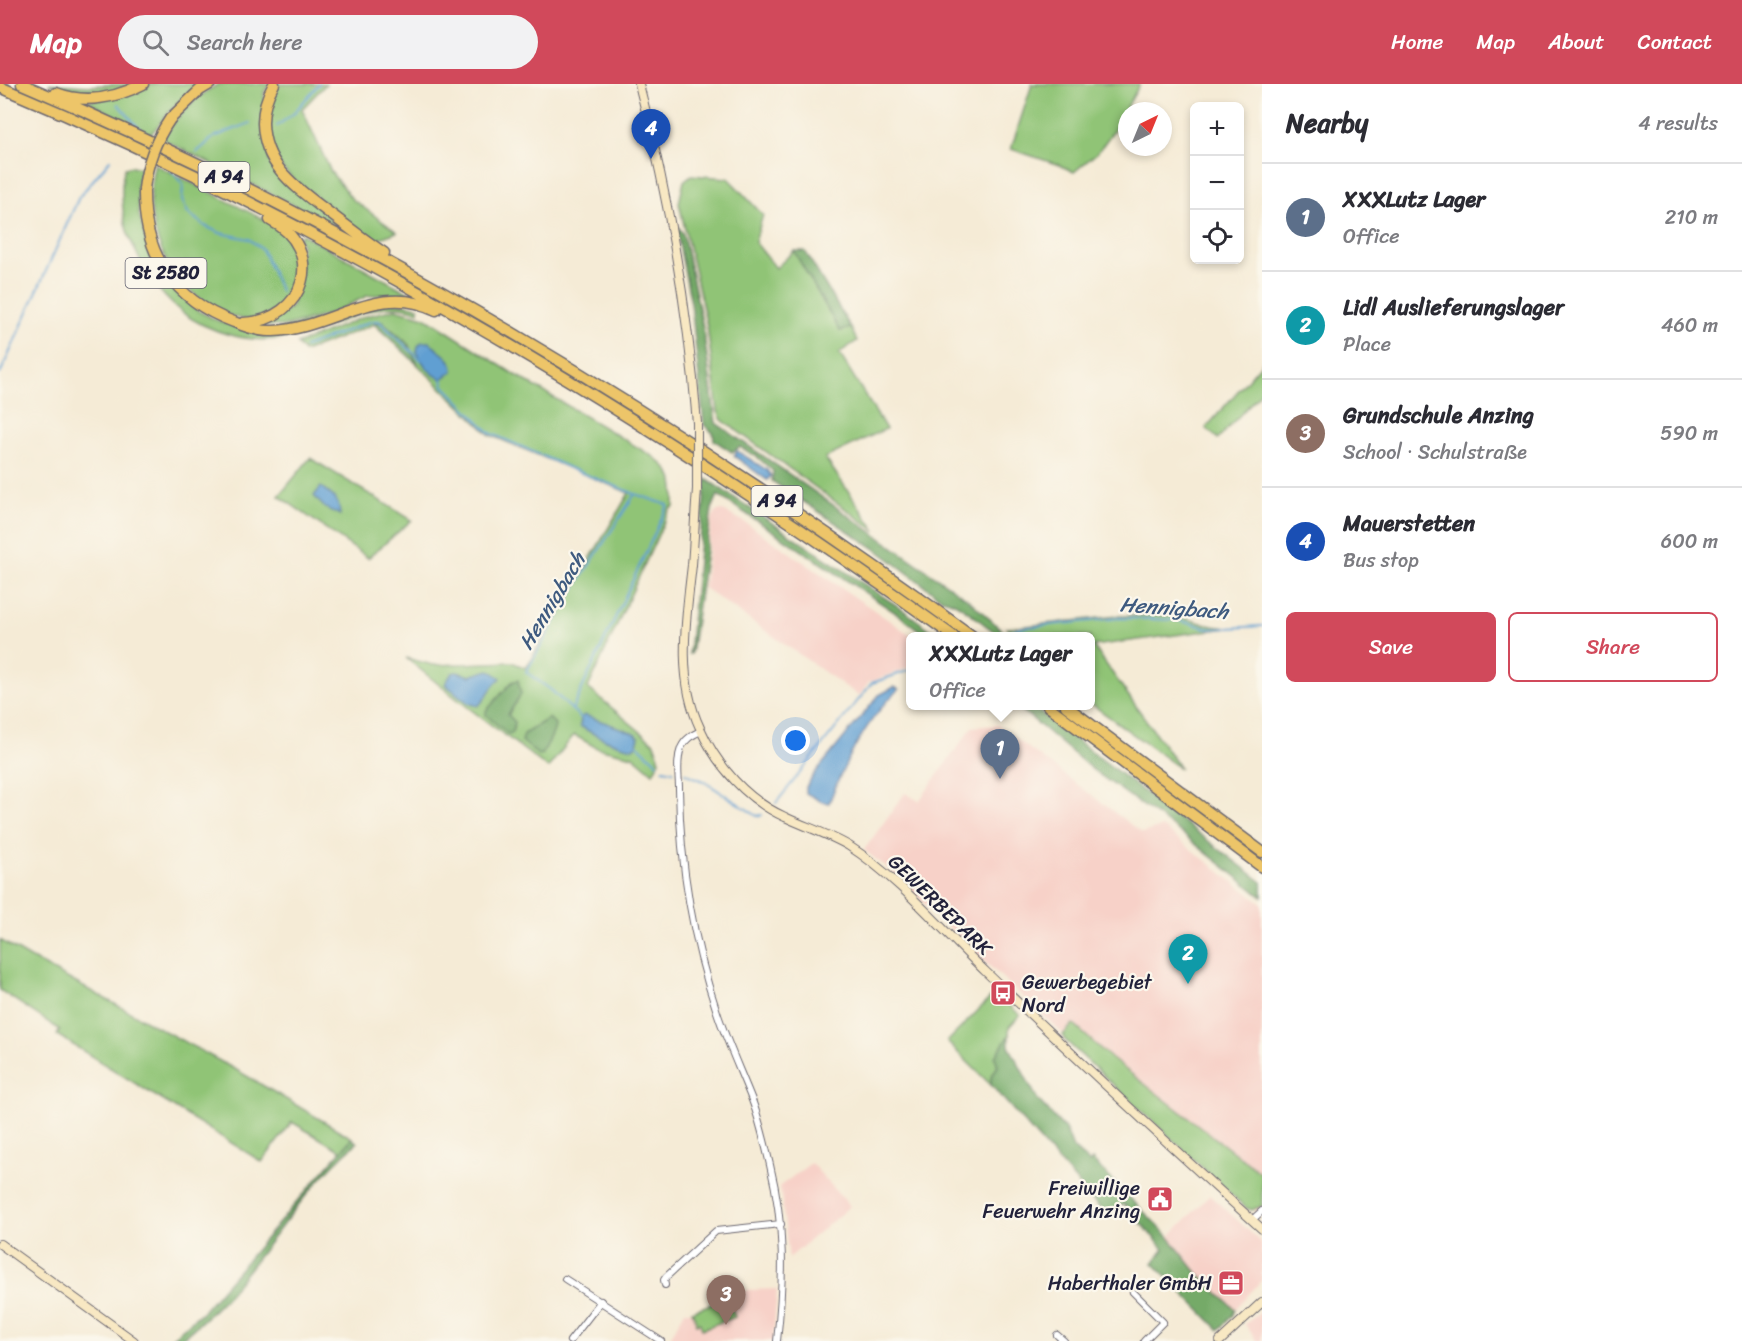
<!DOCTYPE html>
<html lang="en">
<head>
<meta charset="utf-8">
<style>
	body { margin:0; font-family:Sriracha,sans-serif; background:#f2f2f3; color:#2b2b33 }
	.controls { position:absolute; right:18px; top:18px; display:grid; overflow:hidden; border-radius:9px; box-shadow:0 3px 9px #0003 }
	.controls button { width:54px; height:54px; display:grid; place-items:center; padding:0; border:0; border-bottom:2px solid #e1e1e2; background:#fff; color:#2b2b33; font:30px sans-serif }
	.compass { position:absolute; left:1118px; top:18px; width:54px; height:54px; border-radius:50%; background:#fff; box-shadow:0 3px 9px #0003; rotate:43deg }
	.you { position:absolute; left:796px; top:657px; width:21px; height:21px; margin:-15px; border:4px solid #fff; border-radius:50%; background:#1a73e8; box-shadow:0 0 0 9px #1a73e833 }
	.badge { display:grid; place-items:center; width:39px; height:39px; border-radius:50%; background:#d1495b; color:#fff; font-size:20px; font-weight:700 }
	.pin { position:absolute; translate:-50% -50px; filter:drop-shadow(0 2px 3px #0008) }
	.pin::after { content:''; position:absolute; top:32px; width:21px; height:18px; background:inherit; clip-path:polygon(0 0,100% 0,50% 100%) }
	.popup { position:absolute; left:906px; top:548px; width:189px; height:78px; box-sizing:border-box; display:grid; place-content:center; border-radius:9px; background:#fff; filter:drop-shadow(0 2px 4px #0005); font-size:20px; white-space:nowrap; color:#7c7c81 }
	.popup b { font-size:22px; color:#2b2b33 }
	.popup::after { content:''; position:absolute; left:50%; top:100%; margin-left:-12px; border:12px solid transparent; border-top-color:#fff }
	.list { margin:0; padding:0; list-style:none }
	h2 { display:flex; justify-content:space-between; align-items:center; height:78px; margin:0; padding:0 24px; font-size:26px }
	h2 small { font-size:20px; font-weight:400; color:#7c7c81 }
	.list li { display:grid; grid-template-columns:39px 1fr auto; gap:18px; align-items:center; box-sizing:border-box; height:108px; padding:0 24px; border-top:2px solid #e1e1e2 }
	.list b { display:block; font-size:22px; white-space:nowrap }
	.list p { margin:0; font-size:20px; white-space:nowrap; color:#7c7c81 }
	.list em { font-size:20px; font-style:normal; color:#7c7c81 }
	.actions { display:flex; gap:12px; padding:18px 24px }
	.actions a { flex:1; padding:14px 0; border:2px solid #d1495b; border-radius:9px; text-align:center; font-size:21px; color:#d1495b }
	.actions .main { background:#d1495b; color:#fff }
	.icon { flex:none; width:33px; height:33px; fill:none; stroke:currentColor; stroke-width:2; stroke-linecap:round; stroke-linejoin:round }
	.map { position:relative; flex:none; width:1262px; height:1257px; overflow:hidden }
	header { display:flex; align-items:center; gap:36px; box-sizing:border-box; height:84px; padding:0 30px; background:#d1495b; color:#fff }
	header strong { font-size:28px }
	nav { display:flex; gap:33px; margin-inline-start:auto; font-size:21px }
	.search { width:420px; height:54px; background:#f2f2f3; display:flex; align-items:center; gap:15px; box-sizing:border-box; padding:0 21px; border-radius:33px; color:#7c7c81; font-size:22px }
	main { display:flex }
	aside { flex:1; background:#fff }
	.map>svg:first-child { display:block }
</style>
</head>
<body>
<header>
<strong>Map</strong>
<div class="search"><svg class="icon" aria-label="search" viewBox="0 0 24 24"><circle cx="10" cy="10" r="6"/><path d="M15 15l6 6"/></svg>Search here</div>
<nav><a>Home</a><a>Map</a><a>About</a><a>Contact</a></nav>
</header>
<main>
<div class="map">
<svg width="1262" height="1257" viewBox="0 0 1262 1257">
	<rect width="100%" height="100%" fill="#fbf7ec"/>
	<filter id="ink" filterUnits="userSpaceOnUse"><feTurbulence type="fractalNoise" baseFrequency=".0167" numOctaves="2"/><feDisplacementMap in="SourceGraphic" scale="12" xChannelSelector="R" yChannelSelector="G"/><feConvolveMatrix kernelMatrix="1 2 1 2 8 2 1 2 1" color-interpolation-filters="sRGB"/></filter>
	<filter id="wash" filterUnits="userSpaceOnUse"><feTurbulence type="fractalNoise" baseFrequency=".008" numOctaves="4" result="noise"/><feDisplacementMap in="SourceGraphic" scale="24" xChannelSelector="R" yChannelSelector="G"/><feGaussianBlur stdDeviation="1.35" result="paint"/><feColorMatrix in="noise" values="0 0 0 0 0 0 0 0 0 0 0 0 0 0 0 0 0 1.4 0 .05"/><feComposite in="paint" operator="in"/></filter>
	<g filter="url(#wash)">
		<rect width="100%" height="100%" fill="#f5ebd6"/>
		<path fill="#f7d1c8" d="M 721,426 L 743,437 L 912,552 L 910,552 L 910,583 L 869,598 L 859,612 L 704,504 L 712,436 L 716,428 Z
			M 998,641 L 1142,749 L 1162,743 L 1262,820 L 1262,1133 L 969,863 L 894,789 L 864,766 L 905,709 L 919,717 L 972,643 Z
			M 811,1079 L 850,1122 L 789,1174 L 780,1102 Z
			M 1210,1111 L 1262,1159 L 1262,1196 L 1235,1225 L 1198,1190 L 1169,1153 Z
			M 777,1205 L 773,1257 L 668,1257 L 685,1227 L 691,1227 L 748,1206 Z
			M 1262,1227 L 1262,1257 L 1257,1257 L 1245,1240 Z"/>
		<path fill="#90c476" stroke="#597358" stroke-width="1.5" d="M 48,0 L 87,2 L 134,0 C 107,13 76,11 48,0 Z
			M 150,0 L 200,0 C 176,16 169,29 151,50 L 86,17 L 132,10 Z
			M 219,0 L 270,0 L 264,8 L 269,77 L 343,146 L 162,55 C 178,31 194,13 219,0 Z
			M 278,0 L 326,0 L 302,25 L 331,88 L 352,115 L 397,148 L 380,154 L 377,160 C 357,145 338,129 318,114 C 310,107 300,101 292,94 C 262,67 263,35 278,0 Z
			M 1032,0 L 1140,0 L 1114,46 L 1098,68 L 1074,88 L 1059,81 L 1011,65 Z
			M 155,78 L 156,81 L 279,143 C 283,147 288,151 291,156 C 299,169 304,190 297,204 C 295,209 288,214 285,218 C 275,228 263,234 249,235 C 235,236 218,226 206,219 C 159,187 142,132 155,78 Z
			M 132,82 L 140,84 L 137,102 L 139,130 L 150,172 L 162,192 L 196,226 L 218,237 L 250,247 L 274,248 L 389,217 L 419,223 L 419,228 C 380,212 351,236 314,247 C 274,260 242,259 203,241 C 175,228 151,201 138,172 C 134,163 128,153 126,143 C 122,128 120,97 125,84 Z
			M 691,91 L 728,94 L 763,131 L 755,158 L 776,184 L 794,167 L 840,246 L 851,244 L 857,257 L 839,269 L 886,345 L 825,374 L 876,447 L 722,336 L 718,328 L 707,242 L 679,119 L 684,97 Z
			M 302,150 L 418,214 L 387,210 L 367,212 L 330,230 L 287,242 L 265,242 L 266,238 L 292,223 L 302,161 L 299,154 Z
			M 395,225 L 425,233 L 509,287 L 654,373 C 675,389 675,397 674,423 L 670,425 L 588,604 L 654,659 L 660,676 L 653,689 L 633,672 L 597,664 L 574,651 L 548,684 L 458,616 L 406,574 L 433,581 L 512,578 L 526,584 L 629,409 L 490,351 L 418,281 L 408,260 L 382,237 L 304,268 L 297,260 L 366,232 Z
			M 1262,279 L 1262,307 L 1218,355 L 1206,344 Z
			M 310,374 L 412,436 L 368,474 L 279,412 Z
			M 1173,531 L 1212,542 L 1228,544 L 1093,562 L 1181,685 L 1090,619 L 1090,552 L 1014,552 L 1007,544 L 1118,532 Z
			M 0,856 L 32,875 L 240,988 L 352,1054 L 341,1067 L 292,1038 L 262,1078 L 57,951 L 60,946 L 0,906 Z
			M 995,909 L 1020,931 L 1009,943 L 1009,951 L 996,973 L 998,982 L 991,993 L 991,1001 L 947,958 Z
			M 1073,940 L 1112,975 L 1262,1090 L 1262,1122 L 1252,1126 L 1246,1124 L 1064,955 L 1063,951 Z
			M 728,1214 L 735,1233 L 702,1245 L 700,1239 L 697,1240 L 692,1227 Z"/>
		<path fill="#74aa67" stroke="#4b6651" stroke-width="1.5" d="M 679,144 L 683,150 L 703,243 L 716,339 L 969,516 L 1005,549 L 1000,551 C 981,541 963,518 942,515 L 880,468 L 772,397 L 773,387 L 757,373 L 740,363 L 732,368 L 714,356 L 713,349 L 704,341 L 691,219 L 677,150 Z
			M 794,167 L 805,167 L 851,244 L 840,247 Z
			M 382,237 L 408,260 L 418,281 L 374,240 Z
			M 706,395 L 899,523 L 939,552 L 927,552 L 896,529 L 718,411 L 712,425 L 691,570 L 689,570 Z
			M 518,596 L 521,610 L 508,631 L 515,638 L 512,649 L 508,650 L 486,631 L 486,627 L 512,598 Z
			M 1017,622 L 1032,622 L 1262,798 L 1262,813 L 1180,748 L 1094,687 Z
			M 549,634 L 555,640 C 555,651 546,660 543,670 L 538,671 L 522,657 L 524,650 Z
			M 1009,951 L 1009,962 L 1038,1016 L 1066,1046 L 1073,1064 L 1090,1079 L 1092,1076 L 1169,1153 L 1198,1190 L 1235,1225 L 1233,1231 L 1219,1246 L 1153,1179 L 1164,1165 L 1124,1120 L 1107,1132 L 991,1001 L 991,993 L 998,982 L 995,973 Z
			M 352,1054 L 357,1059 C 307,1101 271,1160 229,1210 C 214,1227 197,1242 179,1257 L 168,1257 L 204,1226 Z"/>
		<path fill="#609fd2" stroke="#416086" stroke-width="1.5" d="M 422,258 L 430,258 C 438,269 453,272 453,287 L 442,295 C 429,290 422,279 417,268 L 418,262 Z
			M 737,367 L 767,386 L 771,392 L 767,396 L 734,372 Z
			M 321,403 C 333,412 339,415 340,431 L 325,424 L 314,412 Z
			M 489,586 L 501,594 C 489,604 488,613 478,622 L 468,619 L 445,600 L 452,589 L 457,588 L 470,592 Z
			M 894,603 L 899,605 C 866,636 845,677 829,719 L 822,718 L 806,709 L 806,703 L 815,689 L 879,611 Z
			M 584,631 L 634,649 L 639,653 L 637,660 L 633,664 C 613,660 597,653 580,642 L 581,634 Z"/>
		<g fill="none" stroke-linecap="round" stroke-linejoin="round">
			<path stroke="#609fd2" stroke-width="2" d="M 118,20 L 144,50
				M 277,42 L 293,30 L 319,0
				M 197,68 L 214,53 L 250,39
				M 171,86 L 183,101 L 182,116 L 188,129 L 205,142 L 220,149 L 249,155 L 262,165 L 281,208
				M 305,263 L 372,237 L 379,237 L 421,276
				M 0,290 L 79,113 L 110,76
				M 442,295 L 444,302 L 490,349 L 574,386 L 635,410 L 572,508 L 526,588 L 551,606 L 581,634
				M 1012,547 L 1018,544 L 1120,534 L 1177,536 L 1211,545 L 1262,542
				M 572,626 L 668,421 L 635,410
				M 637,660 L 658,680
				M 663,685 L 673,687
				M 685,689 L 705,698 L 757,732 L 762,731
				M 776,719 L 872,599 L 910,586"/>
		</g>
	</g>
	<g filter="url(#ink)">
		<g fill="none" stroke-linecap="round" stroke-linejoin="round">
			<defs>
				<path id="street" d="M 701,647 C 692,651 685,655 681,664 C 676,677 679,692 679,705 C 680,779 693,857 717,928 C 727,958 740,986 752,1016 C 760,1037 765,1060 770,1081 C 785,1143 784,1194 777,1257
					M 1252,1136 L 1262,1127
					M 565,1195 L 661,1257
					M 665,1201 L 664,1196 L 666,1193 L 716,1147 L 781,1140
					M 1133,1208 L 1163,1238 L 1144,1257
					M 1057,1251 L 1064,1257
					M 570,1257 L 601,1217"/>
				<path id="secondary" d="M 639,0 C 668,111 688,224 697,339
					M 697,405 C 695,431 694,456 692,481 C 686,535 676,593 700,644 C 717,682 747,716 785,733 C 806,743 829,750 849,762 C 898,793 944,848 986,888 C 1077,975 1169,1061 1262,1145
					M 0,1160 L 134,1257
					M 1220,1257 L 1262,1218"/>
				<path id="highway" d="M 22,0 C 360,143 676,337 972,552
					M 274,0 C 267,12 263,25 263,39 C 264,83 297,104 328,128 C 347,142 364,156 384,169
					M 0,3 C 339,145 655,338 953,552
					M 56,9 C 85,20 116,14 143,0
					M 170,35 L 200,6 L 210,0
					M 144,105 C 143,169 173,216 234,238 C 246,243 260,248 273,247 C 332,245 377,197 436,226
					M 243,239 C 306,237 327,165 270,136
					M 1048,622 L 1262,783
					M 1066,622 L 1262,768"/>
			</defs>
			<use href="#street" stroke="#6c6871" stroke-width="8"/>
			<use href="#secondary" stroke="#6c6871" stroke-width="10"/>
			<use href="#highway" stroke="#6c6871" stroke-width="13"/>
			<use href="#street" stroke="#fff" stroke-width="6"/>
			<use href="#secondary" stroke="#f8e8c3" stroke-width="8"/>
			<use href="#highway" stroke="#edc569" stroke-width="10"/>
			<defs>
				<path id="secondary-bridge" d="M 697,339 L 697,405"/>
				<path id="highway-bridge" d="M 144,105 C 147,78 155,57 170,35"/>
			</defs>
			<use href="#secondary-bridge" stroke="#6c6871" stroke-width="10" stroke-linecap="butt"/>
			<use href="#highway-bridge" stroke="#6c6871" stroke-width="13" stroke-linecap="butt"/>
			<use href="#secondary-bridge" stroke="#f8e8c3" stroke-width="8"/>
			<use href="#highway-bridge" stroke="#edc569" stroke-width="10"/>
		</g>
	</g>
	<defs>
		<symbol id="bus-square" viewBox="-11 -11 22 22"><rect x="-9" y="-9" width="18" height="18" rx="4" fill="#d1495b" stroke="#fbf7ec"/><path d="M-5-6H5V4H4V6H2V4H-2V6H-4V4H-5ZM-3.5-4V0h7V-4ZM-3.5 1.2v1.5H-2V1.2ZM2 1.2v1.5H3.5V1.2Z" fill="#fff"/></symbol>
		<symbol id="civic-square" viewBox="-11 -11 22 22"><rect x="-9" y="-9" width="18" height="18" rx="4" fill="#d1495b" stroke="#fbf7ec"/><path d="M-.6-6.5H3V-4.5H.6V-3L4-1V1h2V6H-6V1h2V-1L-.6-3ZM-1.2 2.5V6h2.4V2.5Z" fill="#fff"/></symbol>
		<symbol id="office-square" viewBox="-11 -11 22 22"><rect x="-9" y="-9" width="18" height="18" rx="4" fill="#d1495b" stroke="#fbf7ec"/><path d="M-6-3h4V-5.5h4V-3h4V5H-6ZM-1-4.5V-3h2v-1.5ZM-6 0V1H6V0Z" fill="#fff"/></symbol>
	</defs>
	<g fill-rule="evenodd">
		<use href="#bus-square" x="988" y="894" width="30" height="30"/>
		<use href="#civic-square" x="1145" y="1100" width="30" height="30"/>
		<use href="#office-square" x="1216" y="1184" width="30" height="30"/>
	</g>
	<g text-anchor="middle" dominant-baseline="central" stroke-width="4.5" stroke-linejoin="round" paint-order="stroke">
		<g fill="#fbf7ec" stroke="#636270" stroke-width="1.5">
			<rect x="198.5" y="78" width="51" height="30" rx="4.5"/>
			<rect x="125.5" y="174" width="81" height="30" rx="4.5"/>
			<rect x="751.5" y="402" width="51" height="30" rx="4.5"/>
		</g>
		<g font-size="18" font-weight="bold" fill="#22223b">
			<text x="224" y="93">A 94</text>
			<text x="166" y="189">St 2580</text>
			<text x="777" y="417">A 94</text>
		</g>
		<g font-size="20" fill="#22223b" stroke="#fbf7ec">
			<text transform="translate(940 821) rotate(44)">GEWERBEPARK</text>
		</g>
		<g font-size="20" fill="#22223b" stroke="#fbf7ec" text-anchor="end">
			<text x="1022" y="898" text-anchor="start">Gewerbegebiet<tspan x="1022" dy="23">Nord</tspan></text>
			<text x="1140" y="1104">Freiwillige<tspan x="1140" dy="23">Feuerwehr Anzing</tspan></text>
			<text x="1212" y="1199">Haberthaler GmbH</text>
		</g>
		<g font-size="21" font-style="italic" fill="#3e5a7f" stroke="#fbf7ec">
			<text transform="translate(552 517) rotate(-59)">Hennigbach</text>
			<text transform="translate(1174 524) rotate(4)">Hennigbach</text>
		</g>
	</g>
</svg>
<div class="controls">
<button>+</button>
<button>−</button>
<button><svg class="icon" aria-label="locate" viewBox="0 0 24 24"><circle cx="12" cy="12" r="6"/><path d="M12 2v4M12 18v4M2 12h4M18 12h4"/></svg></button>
</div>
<svg class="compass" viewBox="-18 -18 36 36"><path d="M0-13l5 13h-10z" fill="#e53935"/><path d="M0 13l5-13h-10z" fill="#7c7c81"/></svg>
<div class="you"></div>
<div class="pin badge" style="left:1000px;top:695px;background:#5c6f8a">1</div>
<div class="popup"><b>XXXLutz Lager</b>Office</div>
<div class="pin badge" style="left:1188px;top:900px;background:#0f9aa8">2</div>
<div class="pin badge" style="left:726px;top:1241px;background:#8d6e63">3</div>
<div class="pin badge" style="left:651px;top:75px;background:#1a4fb4">4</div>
</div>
<aside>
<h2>Nearby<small>4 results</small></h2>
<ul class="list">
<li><span class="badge" style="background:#5c6f8a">1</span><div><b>XXXLutz Lager</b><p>Office</p></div><em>210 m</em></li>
<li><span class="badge" style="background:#0f9aa8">2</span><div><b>Lidl Auslieferungslager</b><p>Place</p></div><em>460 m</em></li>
<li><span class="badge" style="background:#8d6e63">3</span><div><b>Grundschule Anzing</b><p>School · Schulstraße</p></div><em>590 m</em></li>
<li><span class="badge" style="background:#1a4fb4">4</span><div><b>Mauerstetten</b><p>Bus stop</p></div><em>600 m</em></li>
</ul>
<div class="actions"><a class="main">Save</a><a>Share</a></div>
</aside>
</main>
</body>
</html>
